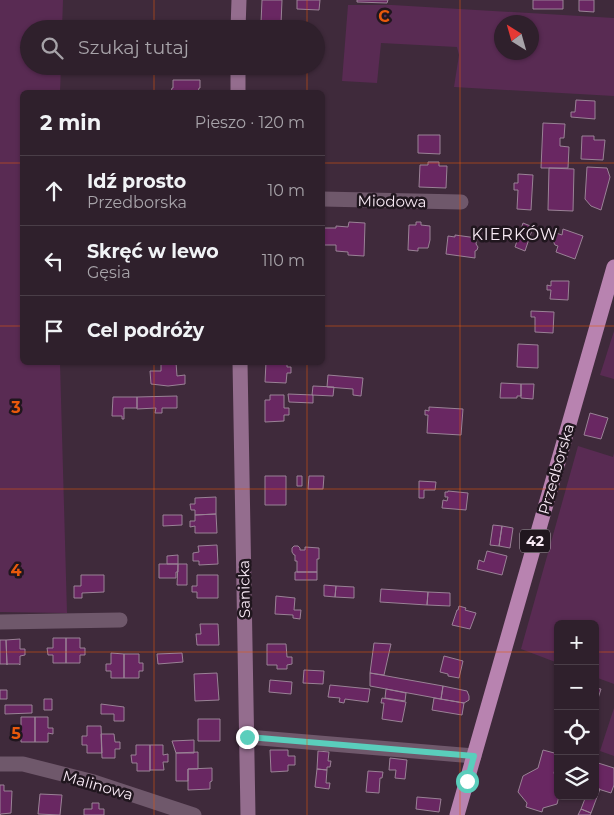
<!DOCTYPE html>
<html lang="pl">
<head>
<meta charset="utf-8">
<style>
	body { margin:0; font-family:Montserrat,sans-serif; background:#372834; color:#f1f3f6 }
	.controls { position:absolute; right:15px; bottom:15px; display:grid; overflow:hidden; border-radius:8px; box-shadow:0 1px 4px #0004 }
	.controls button { width:45px; height:45px; display:grid; place-items:center; padding:0; border:0; border-bottom:1px solid #4a3e48; background:#2f202c; color:#f1f3f6; font:25px sans-serif }
	.compass { position:absolute; left:494px; top:15px; width:45px; height:45px; border-radius:50%; background:#2f202c; box-shadow:0 1px 4px #0004; rotate:323deg }
	.stop { position:absolute; width:15px; height:15px; margin:-11px; border:4px solid #5acebc; border-radius:50%; background:#fff }
	.stop.end { background:#5acebc; border-color:#fff; box-shadow:0 1px 5px #0008 }
	.list { margin:0; padding:0; list-style:none }
	h2 { display:flex; justify-content:space-between; align-items:center; height:65px; margin:0; padding:0 20px; font-size:21px }
	h2 small { font-size:16px; font-weight:400; color:#a7a3a9 }
	.list li { display:grid; grid-template-columns:32px 1fr auto; gap:15px; align-items:center; box-sizing:border-box; height:70px; padding:0 20px; border-top:1px solid #4a3e48 }
	.list b { display:block; font-size:19px; white-space:nowrap }
	.list p { margin:0; font-size:16px; white-space:nowrap; color:#a7a3a9 }
	.list em { font-size:16px; font-style:normal; color:#a7a3a9 }
	.icon { flex:none; width:28px; height:28px; fill:none; stroke:currentColor; stroke-width:2; stroke-linecap:round; stroke-linejoin:round }
	.map { position:relative; flex:none; width:614px; height:815px; overflow:hidden }
	.search { position:absolute; background:#2f202c; box-shadow:0 1px 4px #0004; left:20px; top:20px; width:305px; height:55px; display:flex; align-items:center; gap:12px; box-sizing:border-box; padding:0 18px; border-radius:28px; color:#a7a3a9; font-size:19px }
	.panel { position:absolute; background:#2f202c; box-shadow:0 1px 4px #0004; left:20px; top:90px; width:305px; height:275px; border-radius:8px }
	.map>svg:first-child { display:block }
</style>
</head>
<body>
<div class="map">
<svg width="614" height="815" viewBox="0 0 614 815">
	<rect width="100%" height="100%" fill="#3f2a3b"/>
	<path fill="#592b53" fill-rule="evenodd" d="M 0,0 L 63,0 L 62,29 L 29,29 L 29,66 L 61,66 L 60,92 L 22,92 L 22,362 L 60,363 L 67,613 L 0,612 Z
		M 348,5 L 392,5 L 614,18 L 614,96 L 454,87 L 459,55 L 457,47 L 381,43 L 377,83 L 342,81 ZM 502,22 L 532,22 L 532,52 L 502,52 Z
		M 614,331 L 614,379 L 600,375 Z
		M 578,446 L 613,457 L 614,453 L 614,684 L 595,677 L 595,624 L 558,624 L 558,663 L 521,649 Z
		M 614,708 L 614,756 L 600,751 Z"/>
	<path fill="#692762" stroke="#9a8296" d="M 262,0 L 282,0 L 281,24 L 261,23 Z
		M 297,0 L 320,0 L 319,10 L 297,9 Z
		M 357,0 L 388,0 L 387,3 L 357,2 Z
		M 533,0 L 563,0 L 563,9 L 533,9 Z
		M 579,0 L 594,0 L 594,12 L 579,11 Z
		M 173,80 L 200,80 L 200,88 L 199,88 L 198,92 L 200,92 L 171,92 L 172,88 L 173,88 Z
		M 576,100 L 595,101 L 595,119 L 571,117 L 571,112 L 575,112 Z
		M 543,123 L 565,124 L 564,138 L 560,138 L 560,146 L 569,147 L 568,168 L 541,168 Z
		M 418,135 L 440,135 L 440,154 L 418,153 Z
		M 582,136 L 594,136 L 594,140 L 605,140 L 603,160 L 581,159 Z
		M 428,162 L 439,162 L 439,166 L 447,166 L 446,188 L 419,187 L 420,165 L 428,165 Z
		M 587,167 L 607,168 L 610,177 L 601,210 L 591,206 L 585,199 Z
		M 549,168 L 574,169 L 573,211 L 548,210 Z
		M 518,174 L 533,175 L 531,210 L 517,209 L 518,190 L 514,190 L 514,183 L 518,183 Z
		M 349,222 L 365,223 L 364,256 L 348,255 L 348,252 L 336,251 L 336,245 L 323,245 L 323,228 L 336,228 L 336,226 L 348,227 Z
		M 416,222 L 421,222 L 421,225 L 430,226 L 430,240 L 428,248 L 418,248 L 418,251 L 408,250 L 409,225 L 416,225 Z
		M 523,223 L 533,227 L 525,251 L 515,247 Z
		M 563,229 L 583,236 L 575,259 L 556,252 L 558,246 L 555,245 L 553,241 L 556,233 L 562,235 Z
		M 455,235 L 477,238 L 476,244 L 478,247 L 477,250 L 475,251 L 475,258 L 446,254 L 448,236 L 455,237 Z
		M 551,281 L 569,281 L 568,300 L 550,299 L 551,290 L 547,290 L 547,285 L 551,286 Z
		M 531,311 L 554,312 L 553,333 L 535,332 L 535,317 L 531,317 Z
		M 518,344 L 538,345 L 538,368 L 517,367 Z
		M 161,362 L 176,362 L 177,376 L 185,375 L 185,384 L 168,386 L 151,384 L 150,371 L 161,371 Z
		M 266,362 L 287,362 L 287,367 L 291,367 L 291,373 L 287,373 L 286,383 L 265,382 Z
		M 328,375 L 363,378 L 361,396 L 353,395 L 353,389 L 327,387 Z
		M 501,383 L 521,384 L 521,396 L 517,396 L 517,398 L 500,398 Z
		M 521,384 L 534,384 L 533,399 L 521,398 Z
		M 313,386 L 334,387 L 333,396 L 312,395 Z
		M 288,394 L 313,395 L 313,403 L 289,402 Z
		M 270,395 L 284,395 L 284,408 L 289,408 L 289,415 L 284,415 L 284,421 L 265,422 L 265,400 L 270,400 Z
		M 177,396 L 177,408 L 162,408 L 162,413 L 155,413 L 156,408 L 137,409 L 137,397 Z
		M 113,397 L 137,397 L 137,408 L 124,408 L 124,419 L 122,419 L 122,416 L 112,416 Z
		M 429,407 L 463,409 L 461,435 L 427,433 L 428,415 L 425,415 L 425,410 L 429,411 Z
		M 590,413 L 608,418 L 601,439 L 584,435 Z
		M 265,476 L 286,476 L 286,505 L 265,505 Z
		M 297,476 L 302,476 L 302,486 L 297,486 Z
		M 309,476 L 324,476 L 323,489 L 308,489 Z
		M 419,481 L 436,482 L 435,490 L 424,490 L 424,498 L 419,498 Z
		M 448,491 L 468,493 L 466,510 L 442,508 L 443,500 L 447,501 L 448,497 L 445,497 L 445,492 L 448,492 Z
		M 216,497 L 216,514 L 195,515 L 195,510 L 191,510 L 190,504 L 195,504 L 195,498 Z
		M 216,514 L 217,533 L 195,533 L 195,526 L 190,527 L 190,521 L 195,521 L 195,515 Z
		M 163,515 L 182,515 L 182,525 L 163,526 Z
		M 493,525 L 502,526 L 499,546 L 490,545 Z
		M 502,526 L 513,528 L 510,548 L 499,546 Z
		M 217,545 L 218,564 L 199,565 L 199,561 L 193,561 L 193,553 L 199,552 L 198,546 Z
		M 294,546 L 298,546 L 300,548 L 300,550 L 305,550 L 305,547 L 319,548 L 319,559 L 317,559 L 317,572 L 297,572 L 297,561 L 295,561 L 295,555 L 294,555 L 292,552 L 292,548 Z
		M 487,551 L 507,556 L 502,575 L 477,569 L 479,560 L 484,562 Z
		M 178,555 L 178,564 L 167,564 L 167,556 Z
		M 159,564 L 178,564 L 178,572 L 176,572 L 176,578 L 159,578 Z
		M 178,564 L 187,564 L 187,585 L 177,585 Z
		M 295,572 L 317,572 L 317,580 L 295,580 Z
		M 81,575 L 104,575 L 104,592 L 82,593 L 82,598 L 74,598 L 74,586 L 81,586 Z
		M 197,575 L 218,575 L 218,598 L 197,598 L 197,592 L 192,592 L 192,586 L 197,586 Z
		M 324,585 L 336,586 L 335,597 L 324,596 Z
		M 336,586 L 354,587 L 354,598 L 335,597 Z
		M 381,589 L 428,592 L 427,605 L 380,602 Z
		M 428,592 L 450,593 L 450,606 L 427,605 Z
		M 276,596 L 295,598 L 294,610 L 301,610 L 300,619 L 293,618 L 293,615 L 275,614 Z
		M 459,606 L 466,608 L 465,610 L 476,613 L 470,629 L 452,625 L 457,610 L 458,610 Z
		M 200,624 L 218,624 L 219,645 L 197,645 L 196,634 L 201,634 Z
		M 53,638 L 66,638 L 66,663 L 53,663 L 53,655 L 48,655 L 47,648 L 53,648 Z
		M 66,638 L 80,638 L 80,648 L 85,648 L 85,655 L 80,655 L 80,663 L 66,663 Z
		M 20,639 L 20,649 L 25,649 L 25,655 L 20,656 L 20,665 L 19,664 L 7,664 L 7,665 L 6,640 Z
		M 0,640 L 6,640 L 7,664 L 0,664 Z
		M 374,643 L 391,644 L 384,675 L 370,673 Z
		M 267,644 L 286,644 L 287,657 L 292,657 L 292,664 L 287,665 L 287,669 L 277,669 L 277,665 L 267,665 Z
		M 111,653 L 124,654 L 124,678 L 111,678 L 111,671 L 106,671 L 106,664 L 111,664 Z
		M 182,653 L 183,662 L 158,664 L 157,654 Z
		M 124,654 L 139,654 L 139,663 L 143,663 L 143,671 L 139,671 L 139,678 L 124,678 Z
		M 444,656 L 463,661 L 459,678 L 448,676 L 448,674 L 440,672 Z
		M 304,670 L 324,671 L 323,684 L 303,683 Z
		M 217,673 L 219,700 L 195,701 L 194,674 Z
		M 370,673 L 443,686 L 441,699 L 370,686 Z
		M 270,680 L 292,682 L 291,694 L 269,692 Z
		M 330,685 L 370,689 L 368,702 L 345,699 L 344,703 L 339,702 L 340,698 L 328,697 Z
		M 443,686 L 467,691 L 469,696 L 469,700 L 464,703 L 441,699 Z
		M 595,688 L 601,689 L 595,708 Z
		M 386,689 L 406,693 L 405,701 L 385,698 Z
		M 0,690 L 7,690 L 7,699 L 0,699 Z
		M 382,698 L 406,702 L 402,722 L 382,719 L 384,703 L 381,703 Z
		M 434,698 L 464,703 L 462,715 L 432,710 Z
		M 44,699 L 52,699 L 52,710 L 44,710 Z
		M 101,704 L 124,707 L 124,721 L 114,721 L 114,714 L 101,714 Z
		M 5,705 L 32,705 L 32,713 L 5,714 Z
		M 21,717 L 35,717 L 35,742 L 21,742 L 21,733 L 17,733 L 17,727 L 21,727 Z
		M 35,717 L 48,717 L 48,728 L 53,728 L 53,734 L 48,733 L 48,742 L 35,742 Z
		M 198,719 L 220,719 L 220,741 L 198,741 Z
		M 87,726 L 101,726 L 102,753 L 87,753 L 87,745 L 82,745 L 82,736 L 87,736 Z
		M 101,734 L 114,734 L 115,742 L 120,742 L 120,749 L 115,749 L 115,758 L 102,758 Z
		M 194,740 L 194,753 L 176,753 L 172,741 Z
		M 136,745 L 150,745 L 150,771 L 137,771 L 137,763 L 132,763 L 131,755 L 136,755 Z
		M 150,745 L 163,745 L 163,755 L 168,754 L 168,762 L 163,762 L 164,770 L 150,770 Z
		M 270,750 L 288,750 L 288,756 L 295,756 L 295,765 L 288,765 L 288,771 L 271,772 Z
		M 543,750 L 558,754 L 558,759 L 554,773 L 558,780 L 558,796 L 559,796 L 557,804 L 543,808 L 542,812 L 526,807 L 527,803 L 518,792 L 523,776 L 538,768 Z
		M 318,751 L 329,752 L 328,761 L 331,761 L 330,767 L 327,767 L 327,770 L 317,769 Z
		M 198,752 L 198,769 L 188,769 L 188,781 L 176,781 L 176,753 Z
		M 390,758 L 407,760 L 405,779 L 395,778 L 396,770 L 389,770 Z
		M 595,762 L 614,768 L 614,785 L 611,793 L 595,788 Z
		M 212,768 L 212,781 L 210,782 L 210,789 L 188,790 L 188,769 Z
		M 317,769 L 327,770 L 326,783 L 330,783 L 329,789 L 315,787 Z
		M 368,771 L 383,772 L 382,778 L 380,778 L 379,793 L 366,792 Z
		M 0,785 L 4,785 L 4,791 L 12,791 L 11,813 L 1,814 L 0,815 Z
		M 595,788 L 600,789 L 591,813 L 581,809 L 586,796 L 595,796 Z
		M 40,794 L 62,795 L 60,815 L 38,814 Z
		M 417,797 L 441,799 L 439,812 L 416,809 Z
		M 92,803 L 99,803 L 99,809 L 104,809 L 104,815 L 84,815 L 84,809 L 92,809 Z
		M 581,809 L 591,813 L 590,815 L 578,815 Z"/>
	<g fill="none" stroke-linecap="round" stroke-linejoin="round">
		<path stroke="#6f586b" stroke-width="15" d="M 322,199 L 461,202
			M 0,622 L 120,620
			M 247,737 L 474,756
			M 0,764 L 23,764 L 94,782 L 194,815"/>
		<path stroke="#946d8e" stroke-width="15" d="M 238,29 L 239,0
			M 238,92 L 238,66
			M 240,362 L 248,815"/>
		<path stroke="#b883b0" stroke-width="15" d="M 457,815 L 614,267"/>
	</g>
	<g fill="none" stroke-linecap="round" stroke-linejoin="round">
		<path stroke="#5acebc" stroke-width="6" d="M 247,737 L 474,756 L 467,781"/>
	</g>
	<path fill="none" stroke="#e8590c" stroke-width="1" stroke-opacity="0.55" d="M 154,0 L 154,29M 307,0 L 307,29M 460,0 L 460,815M 154,66 L 154,92M 307,66 L 307,92M 0,163 L 22,163M 322,163 L 614,163M 0,326 L 22,326M 322,326 L 614,326M 154,362 L 154,815M 307,362 L 307,815M 0,489 L 614,489M 0,652 L 558,652M 595,652 L 614,652"/>
	<g text-anchor="middle" dominant-baseline="central" stroke-width="5" stroke-linejoin="round" paint-order="stroke">
		<rect fill="#20161e" stroke="#b7aab4" stroke-width="1" x="520" y="529.5" width="30" height="23" rx="4"/>
		<g font-size="14" font-weight="bold" fill="#f8eaf5">
			<text x="535" y="541">42</text>
		</g>
		<g font-size="15" fill="#f8eaf5" stroke="#20161e">
			<text transform="translate(392 201) rotate(1)">Miodowa</text>
			<text transform="translate(556 469) rotate(-74)">Przedborska</text>
			<text transform="translate(244 589) rotate(-91)">Sanicka</text>
			<text transform="translate(98 785) rotate(16)">Malinowa</text>
		</g>
		<g font-size="16" letter-spacing="1" fill="#f8eaf5" stroke="#20161e">
			<text x="515" y="234">KIERKÓW</text>
		</g>
	</g>
	<g font-size="16" text-anchor="middle" font-weight="bold" fill="#e8590c" stroke="#20161e" stroke-width="5" stroke-linejoin="round" paint-order="stroke">
		<text x="384" y="22">C</text>
		<text x="16" y="413">3</text>
		<text x="16" y="576">4</text>
		<text x="16" y="739">5</text>
	</g>
</svg>
<div class="controls">
<button>+</button>
<button>−</button>
<button><svg class="icon" aria-label="locate" viewBox="0 0 24 24"><circle cx="12" cy="12" r="6"/><path d="M12 2v4M12 18v4M2 12h4M18 12h4"/></svg></button>
<button><svg class="icon" aria-label="layers" viewBox="0 0 24 24"><path d="M12 4l9 5-9 5-9-5zM3 14l9 5 9-5"/></svg></button>
</div>
<svg class="compass" viewBox="-18 -18 36 36"><path d="M0-13l5 13h-10z" fill="#e53935"/><path d="M0 13l5-13h-10z" fill="#a7a3a9"/></svg>
<div class="stop" style="left:467px;top:781px"></div>
<div class="stop end" style="left:247px;top:737px"></div>
<div class="search"><svg class="icon" aria-label="search" viewBox="0 0 24 24"><circle cx="10" cy="10" r="6"/><path d="M15 15l6 6"/></svg>Szukaj tutaj</div>
<section class="panel">
<h2>2 min<small>Pieszo · 120 m</small></h2>
<ul class="list">
<li><svg class="icon" aria-label="ahead" viewBox="0 0 24 24"><path d="M12 20V5M6 11l6-6 6 6"/></svg><div><b>Idź prosto</b><p>Przedborska</p></div><em>10 m</em></li>
<li><svg class="icon" aria-label="left" viewBox="0 0 24 24"><path d="M17 20v-9H6M10 6l-5 5 5 5"/></svg><div><b>Skręć w lewo</b><p>Gęsia</p></div><em>110 m</em></li>
<li><svg class="icon" aria-label="arrive" viewBox="0 0 24 24"><path d="M6 21V4h12l-3 4 3 4H6"/></svg><div><b>Cel podróży</b></div></li>
</ul>
</section>
</div>
</body>
</html>
